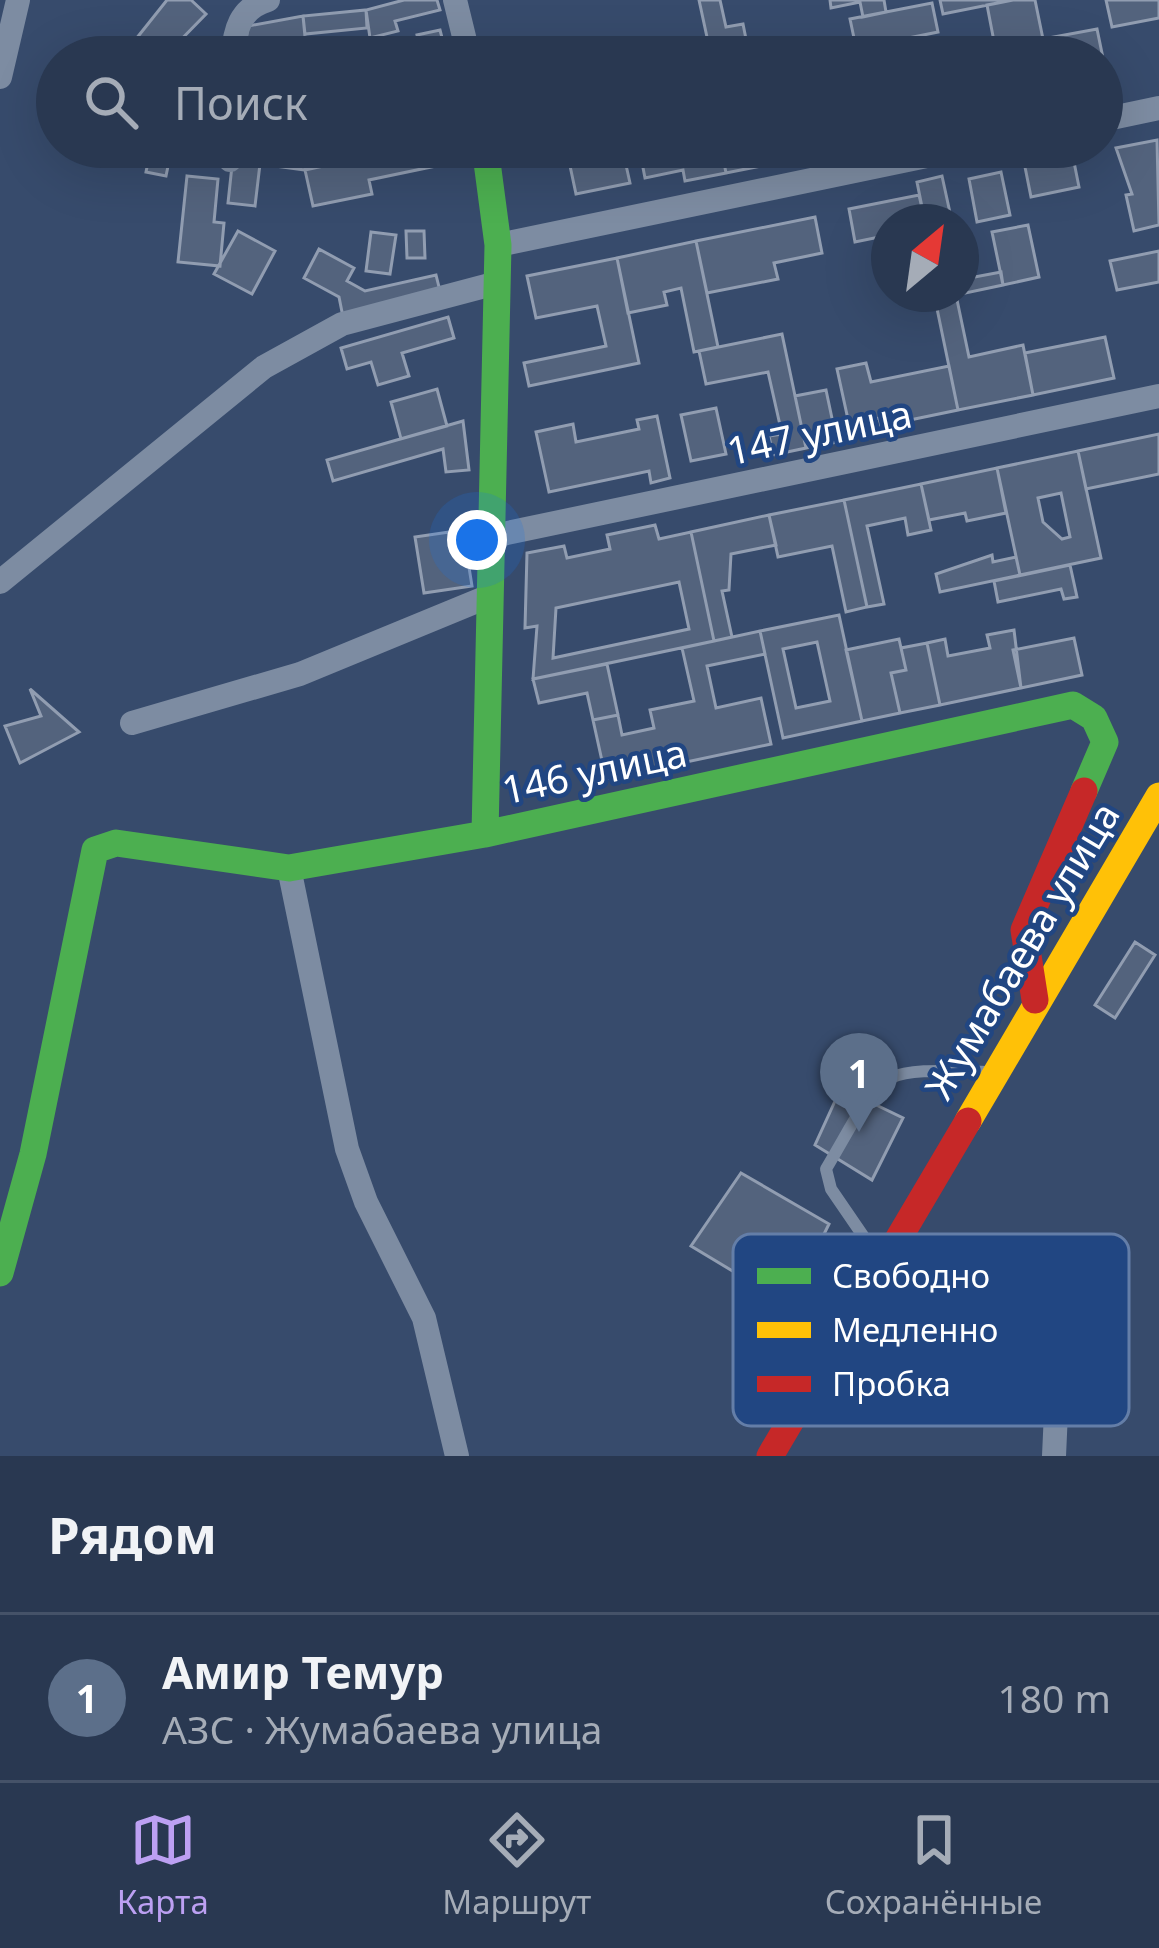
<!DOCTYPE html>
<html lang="ru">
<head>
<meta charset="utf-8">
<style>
	body { margin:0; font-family:"Noto Sans",sans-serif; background:#313f58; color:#f1f3f6 }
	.compass { position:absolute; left:871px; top:204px; width:108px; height:108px; border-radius:50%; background:#293851; box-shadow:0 12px 48px #0002; rotate:29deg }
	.you { position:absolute; left:477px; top:540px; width:42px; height:42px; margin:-30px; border:9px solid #fff; border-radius:50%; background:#1a73e8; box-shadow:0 0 0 18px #1a73e833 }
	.badge { display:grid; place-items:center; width:78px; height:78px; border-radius:50%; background:#bca0f2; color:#fff; font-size:39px; font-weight:700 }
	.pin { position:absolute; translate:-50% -99px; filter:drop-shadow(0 3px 6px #0008) }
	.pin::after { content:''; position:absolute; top:63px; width:42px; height:36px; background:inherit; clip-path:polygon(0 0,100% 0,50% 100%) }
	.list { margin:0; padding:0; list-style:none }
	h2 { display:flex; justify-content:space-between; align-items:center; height:156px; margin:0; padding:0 48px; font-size:51px }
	h2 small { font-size:39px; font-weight:400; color:#a5acb7 }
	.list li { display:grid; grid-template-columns:78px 1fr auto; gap:36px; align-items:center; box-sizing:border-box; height:168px; padding:0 48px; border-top:3px solid #455268 }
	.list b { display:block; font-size:45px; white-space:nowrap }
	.list p { margin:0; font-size:39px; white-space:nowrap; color:#a5acb7 }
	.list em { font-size:39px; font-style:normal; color:#a5acb7 }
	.icon { flex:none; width:66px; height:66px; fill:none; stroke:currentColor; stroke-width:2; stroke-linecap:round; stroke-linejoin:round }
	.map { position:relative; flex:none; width:1159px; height:1456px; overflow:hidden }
	.search { position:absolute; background:#293851; box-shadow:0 12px 48px #0002; left:36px; right:36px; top:36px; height:132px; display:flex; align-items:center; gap:30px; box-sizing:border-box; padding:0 42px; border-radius:66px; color:#a5acb7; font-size:45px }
	.sheet { height:324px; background:#293851 }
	nav { display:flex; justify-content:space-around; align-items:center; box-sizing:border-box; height:168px; border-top:3px solid #455268; background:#293851; font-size:33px; color:#a5acb7 }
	nav a { display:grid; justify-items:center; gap:6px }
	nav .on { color:#bca0f2 }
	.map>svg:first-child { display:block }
</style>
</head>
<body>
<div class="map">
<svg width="1159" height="1456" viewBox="0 0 1159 1456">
	<rect width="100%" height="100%" fill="#374b6c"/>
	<path fill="#53637d" stroke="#919db1" stroke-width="3" fill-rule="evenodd" d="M 167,0 L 191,0 L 206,14 L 164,57 L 145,57 L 132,44 Z
		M 404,0 L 437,0 L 440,10 L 395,21 L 398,31 L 370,38 L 366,10 Z
		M 699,0 L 720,0 L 726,27 L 743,24 L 747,44 L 710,51 Z
		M 830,0 L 884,0 L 886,12 L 863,17 L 860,2 L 831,8 Z
		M 940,0 L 1013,0 L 943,14 Z
		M 1013,0 L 1035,0 L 1043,39 L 1097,29 L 1110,92 L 1102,94 L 1102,57 L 997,57 L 987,5 Z
		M 1106,0 L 1159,0 L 1159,18 L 1112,27 Z
		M 932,3 L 938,32 L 874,45 L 877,57 L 858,57 L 850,19 Z
		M 366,10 L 367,28 L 305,34 L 303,16 Z
		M 303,16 L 307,57 L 282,57 L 282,52 L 244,57 L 248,26 Z
		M 440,30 L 447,57 L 404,57 L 421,53 L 417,35 Z
		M 1157,140 L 1159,225 L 1134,231 L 1126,195 L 1132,194 L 1116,148 Z
		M 151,147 L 172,147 L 166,176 L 146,172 Z
		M 234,147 L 308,147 L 305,170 L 260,164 L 255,206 L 228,203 Z
		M 411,147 L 452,147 L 455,162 L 369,180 L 372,194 L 313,206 L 305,170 Z
		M 566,147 L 622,147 L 630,183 L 576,194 Z
		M 639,147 L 721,147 L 726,173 L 685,181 L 683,170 L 645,178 Z
		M 721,147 L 819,147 L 821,154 L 726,173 Z
		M 1073,157 L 1079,187 L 1031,197 L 1025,167 Z
		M 1001,172 L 1010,215 L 977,222 L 969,179 Z
		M 187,176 L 218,179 L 214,222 L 224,223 L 220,266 L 178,262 Z
		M 942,176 L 952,222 L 925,222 L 917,182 Z
		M 919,195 L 925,222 L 889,222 L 889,235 L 855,242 L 849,209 Z
		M 815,217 L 822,253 L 774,263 L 778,279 L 707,293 L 696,241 Z
		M 1028,225 L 1039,277 L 1003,285 L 992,232 Z
		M 238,231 L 275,251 L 252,294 L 214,274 Z
		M 406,231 L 424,231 L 425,258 L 407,258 Z
		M 371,232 L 396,235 L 390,274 L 366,271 Z
		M 696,241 L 718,347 L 694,352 L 681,288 L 664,292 L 667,305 L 628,313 L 617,258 Z
		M 319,249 L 354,268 L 347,281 L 365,291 L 436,275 L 441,295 L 343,317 L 339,297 L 304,278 Z
		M 1159,251 L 1159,282 L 1117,290 L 1110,261 Z
		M 617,258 L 639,363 L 529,386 L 524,363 L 606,346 L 597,306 L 536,318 L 527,276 Z
		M 961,264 L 964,279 L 1001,272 L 1003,285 L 961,294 Z
		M 956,295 L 969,357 L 1023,345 L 1033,395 L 958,410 L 935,299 Z
		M 448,317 L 454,338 L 402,353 L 409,376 L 378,385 L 371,362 L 347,369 L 341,348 Z
		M 782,334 L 806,448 L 773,455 L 769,436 L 782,434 L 768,372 L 706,384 L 699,351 Z
		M 1105,337 L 1114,378 L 1033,395 L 1025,353 Z
		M 866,363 L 871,382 L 949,366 L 958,410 L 881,426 L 879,418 L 849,424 L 837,369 Z
		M 437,389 L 447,426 L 401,439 L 391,402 Z
		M 826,390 L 837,442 L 806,448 L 795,396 Z
		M 716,408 L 726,454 L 691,461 L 681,415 Z
		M 657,416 L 670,478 L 651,483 L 649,471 L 549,492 L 536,432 L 573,424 L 576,442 L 639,429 L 637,420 Z
		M 463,421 L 469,470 L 446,472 L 443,449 L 333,481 L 327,460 Z
		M 1159,434 L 1159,474 L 1086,489 L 1078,451 Z
		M 1078,451 L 1101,558 L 1020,575 L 997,468 ZM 1061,493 L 1070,537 L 1062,539 L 1043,522 L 1038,498 Z
		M 997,468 L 1006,513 L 967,521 L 965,513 L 929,520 L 921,484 Z
		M 921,484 L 931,530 L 908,535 L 905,518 L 867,526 L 884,604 L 867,607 L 844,500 Z
		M 844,500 L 867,607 L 846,612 L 832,546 L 778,557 L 769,515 Z
		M 769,515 L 776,545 L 731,554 L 729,590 L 722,591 L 732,637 L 714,641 L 691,532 Z
		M 655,525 L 659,539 L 691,532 L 714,641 L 533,679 L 537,626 L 525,628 L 527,553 L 564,546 L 567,558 L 610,549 L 607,535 ZM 679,582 L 689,629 L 553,658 L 556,608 Z
		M 463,530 L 472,586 L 424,593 L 415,537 Z
		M 992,555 L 993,562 L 1016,557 L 1020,575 L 940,592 L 936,574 Z
		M 1070,565 L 1077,597 L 1064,599 L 1061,589 L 998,602 L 994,581 Z
		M 839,615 L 862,721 L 783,738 L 760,631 ZM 817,642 L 830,701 L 796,708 L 783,649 Z
		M 1014,630 L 1021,688 L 940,705 L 927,643 L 945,639 L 948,656 L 990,648 L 987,635 Z
		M 760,631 L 765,654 L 707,666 L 716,708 L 761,698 L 771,744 L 606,779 L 593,720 L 618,715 L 622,735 L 654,728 L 650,710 L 694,701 L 682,648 Z
		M 1074,638 L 1082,675 L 1021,688 L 1013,650 Z
		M 899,639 L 906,670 L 891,673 L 900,713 L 862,721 L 846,650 Z
		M 927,643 L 940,705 L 900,713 L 891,673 L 906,670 L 901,648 Z
		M 607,664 L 618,715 L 593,720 L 587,693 L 539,703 L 533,679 Z
		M 30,689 L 79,732 L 20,763 L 5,726 L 41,716 Z
		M 1135,942 L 1155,955 L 1115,1018 L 1095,1005 Z
		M 841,1088 L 903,1118 L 872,1180 L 815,1145 Z
		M 741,1173 L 829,1224 L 789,1305 L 691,1246 Z"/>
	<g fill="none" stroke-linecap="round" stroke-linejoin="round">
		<path stroke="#7d8ca2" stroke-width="12" d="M 881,1262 L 831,1189 L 826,1169 C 887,1066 869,1069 992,1072"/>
		<path stroke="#7d8ca2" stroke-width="24" d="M 455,0 L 469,57
			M 233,57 C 234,31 240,8 268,0
			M 0,77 L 18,0
			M 1102,120 L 1159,108
			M 230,160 L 230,147
			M 498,245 L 970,147
			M 493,536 L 1159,396
			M 0,582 L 264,367 L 342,324 L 493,284
			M 132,723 L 300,674 L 487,597
			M 289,868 L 347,1149 L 366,1202 L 424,1318 L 457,1456
			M 1054,1456 L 1063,1259"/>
		<path stroke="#4caf50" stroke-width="27" d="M 485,147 L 498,245 L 485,834 L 1073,705 L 1094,718 L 1105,742 L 1084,791
			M 0,1273 L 33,1154 L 95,850 L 116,843 L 289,868 L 485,834"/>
		<path stroke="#ffc107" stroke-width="27" d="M 968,1121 L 1159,796"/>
		<path stroke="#c62828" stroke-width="27" d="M 1035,1000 L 1024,930 L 1084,791
			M 770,1456 L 968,1121"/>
	</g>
	<g text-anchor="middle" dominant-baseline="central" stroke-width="9" stroke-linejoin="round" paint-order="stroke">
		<g font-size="39" fill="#fff" stroke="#214682">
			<text transform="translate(819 431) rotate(-12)">147 улица</text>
			<text transform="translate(594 770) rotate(-12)">146 улица</text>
			<text transform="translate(1021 950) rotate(-59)">Жумабаева улица</text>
		</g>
	</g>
	<rect x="733" y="1234" width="396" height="192" rx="18" fill="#214682" stroke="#647ea8" stroke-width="3"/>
	<rect x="757" y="1268" width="54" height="16" fill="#4caf50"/>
	<rect x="757" y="1322" width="54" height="16" fill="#ffc107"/>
	<rect x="757" y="1376" width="54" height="16" fill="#c62828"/>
	<g font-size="33" fill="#fff">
		<text x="832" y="1288">Свободно</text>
		<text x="832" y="1342">Медленно</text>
		<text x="832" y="1396">Пробка</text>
	</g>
</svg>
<svg class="compass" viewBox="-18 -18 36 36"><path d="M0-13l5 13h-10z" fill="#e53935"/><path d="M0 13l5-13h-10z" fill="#a5acb7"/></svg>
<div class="you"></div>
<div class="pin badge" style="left:859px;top:1132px;background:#5c6f8a">1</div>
<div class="search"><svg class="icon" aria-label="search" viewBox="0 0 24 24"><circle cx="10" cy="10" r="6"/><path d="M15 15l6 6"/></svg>Поиск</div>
</div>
<section class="sheet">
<h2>Рядом<small></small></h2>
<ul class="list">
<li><span class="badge" style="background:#5c6f8a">1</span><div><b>Амир Темур</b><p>АЗС · Жумабаева улица</p></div><em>180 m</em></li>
</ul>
</section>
<nav>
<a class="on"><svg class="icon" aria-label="map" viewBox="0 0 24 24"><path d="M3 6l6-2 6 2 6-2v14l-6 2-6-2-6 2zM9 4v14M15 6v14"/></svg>Карта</a>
<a><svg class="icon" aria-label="directions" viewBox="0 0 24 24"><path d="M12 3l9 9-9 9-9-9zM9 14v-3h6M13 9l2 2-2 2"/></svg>Маршрут</a>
<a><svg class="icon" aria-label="saved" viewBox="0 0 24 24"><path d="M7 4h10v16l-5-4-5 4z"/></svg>Сохранённые</a>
</nav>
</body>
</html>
